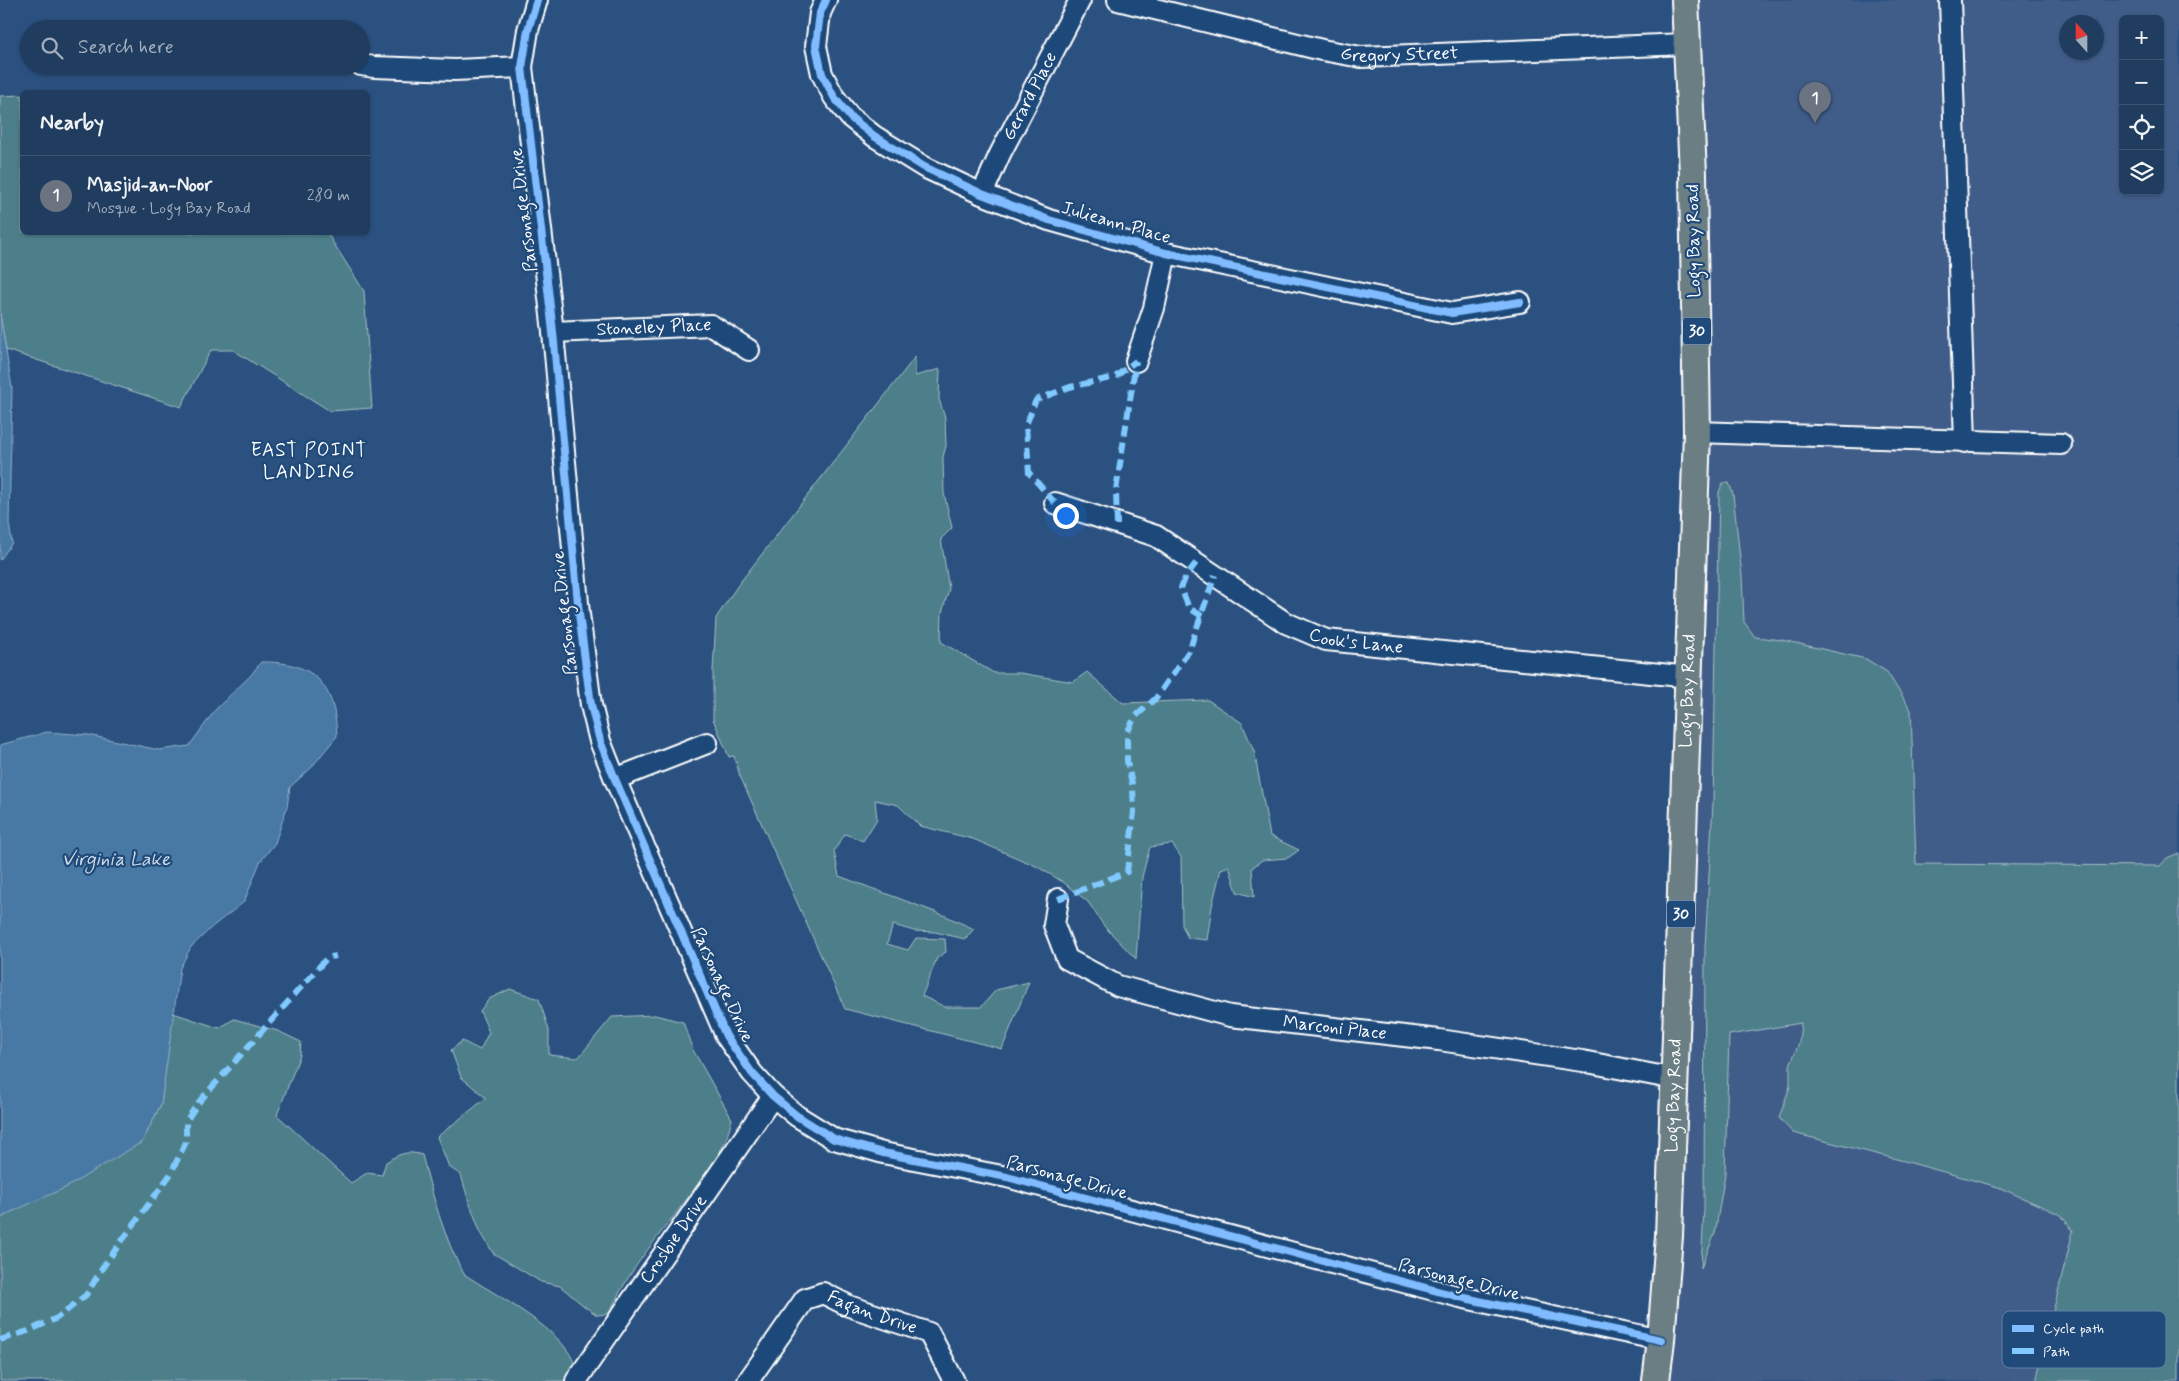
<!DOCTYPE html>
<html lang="en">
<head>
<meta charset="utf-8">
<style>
	body { margin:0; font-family:Mynerve,sans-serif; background:#284466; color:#f1f3f6 }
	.controls { position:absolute; right:15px; top:15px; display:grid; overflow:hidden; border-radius:8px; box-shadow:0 1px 4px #0004 }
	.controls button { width:45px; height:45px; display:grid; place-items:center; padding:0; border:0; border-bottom:1px solid #3d5675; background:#203d60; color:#f1f3f6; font:25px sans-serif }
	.compass { position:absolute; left:2059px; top:15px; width:45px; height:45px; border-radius:50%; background:#203d60; box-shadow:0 1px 4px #0004; rotate:339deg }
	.you { position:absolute; left:1065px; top:515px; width:18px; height:18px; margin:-12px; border:4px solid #fff; border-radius:50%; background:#1a73e8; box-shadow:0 0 0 8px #1a73e833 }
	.badge { display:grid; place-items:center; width:32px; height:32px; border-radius:50%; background:#95b2f1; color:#fff; font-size:16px; font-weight:700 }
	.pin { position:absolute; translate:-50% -41px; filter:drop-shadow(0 1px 2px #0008) }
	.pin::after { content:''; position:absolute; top:26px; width:18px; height:15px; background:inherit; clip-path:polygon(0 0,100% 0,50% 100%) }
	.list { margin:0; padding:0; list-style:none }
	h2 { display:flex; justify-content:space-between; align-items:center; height:65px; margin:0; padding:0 20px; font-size:21px }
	h2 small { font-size:16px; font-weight:400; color:#a2aebd }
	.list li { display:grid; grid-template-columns:32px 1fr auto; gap:15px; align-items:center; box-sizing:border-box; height:80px; padding:0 20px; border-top:1px solid #3d5675 }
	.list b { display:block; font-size:19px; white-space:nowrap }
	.list p { margin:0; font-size:16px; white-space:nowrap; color:#a2aebd }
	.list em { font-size:16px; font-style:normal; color:#a2aebd }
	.icon { flex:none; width:28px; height:28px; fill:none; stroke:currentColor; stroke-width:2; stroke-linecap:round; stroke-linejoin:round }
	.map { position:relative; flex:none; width:2179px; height:1381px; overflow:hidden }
	.search { position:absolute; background:#203d60; box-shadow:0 1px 4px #0004; left:20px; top:20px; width:350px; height:55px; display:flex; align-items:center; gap:12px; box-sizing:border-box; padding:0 18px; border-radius:28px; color:#a2aebd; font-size:19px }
	.panel { position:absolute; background:#203d60; box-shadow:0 1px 4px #0004; left:20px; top:90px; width:350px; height:145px; border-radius:8px }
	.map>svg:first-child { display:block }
</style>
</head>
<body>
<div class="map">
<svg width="2179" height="1381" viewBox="0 0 2179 1381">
	<rect width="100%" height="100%" fill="#2b5180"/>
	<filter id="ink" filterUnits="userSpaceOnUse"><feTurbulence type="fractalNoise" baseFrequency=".02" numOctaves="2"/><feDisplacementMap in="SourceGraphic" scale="10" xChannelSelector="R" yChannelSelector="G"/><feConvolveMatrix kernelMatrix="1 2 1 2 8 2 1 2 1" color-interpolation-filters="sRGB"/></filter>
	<g filter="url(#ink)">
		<path fill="#3f5d8a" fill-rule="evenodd" d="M 1685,0 L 2179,0 L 2179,1381 L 1656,1381 L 1690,677 ZM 2123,19 L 2160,19 L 2160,191 L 2123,191 ZM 2066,22 L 2096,22 L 2096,52 L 2066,52 Z"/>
		<path fill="#4e7f8a" stroke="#a6bfc4" d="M 22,95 L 22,232 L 327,233 L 364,291 L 372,408 L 330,411 L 233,350 L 211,350 L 181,407 L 6,350 L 0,314 L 0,96 Z
			M 915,357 L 915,376 L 940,369 L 939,399 L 945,418 L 946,446 L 943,457 L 944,493 L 952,528 L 941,539 L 949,589 L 942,613 L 941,642 L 994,673 L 1020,673 L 1073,682 L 1087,672 L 1123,703 L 1208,700 L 1242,723 L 1254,751 L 1270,836 L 1299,850 L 1288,858 L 1262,860 L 1252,868 L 1254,897 L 1237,892 L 1229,866 L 1221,869 L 1212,906 L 1207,940 L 1188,938 L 1182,925 L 1181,857 L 1172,844 L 1150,847 L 1142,877 L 1136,959 L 1104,926 L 1088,902 L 1063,882 L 1036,866 L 973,839 L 920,826 L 898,805 L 875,800 L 877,819 L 863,841 L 845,834 L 834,851 L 839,876 L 946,916 L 974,929 L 965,939 L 935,932 L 914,931 L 893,925 L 887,944 L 908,950 L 916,938 L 945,939 L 946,952 L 937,958 L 922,996 L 945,1007 L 981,1007 L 996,990 L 1029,982 L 1002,1049 L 845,1009 L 740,776 L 734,756 L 729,757 L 713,719 L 713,671 L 716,618 L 738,585 Z
			M 1723,483 L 1729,483 L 1733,494 L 1742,576 L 1744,622 L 1755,637 L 1782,640 L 1866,659 L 1887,672 L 1911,710 L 1916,864 L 2160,866 L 2167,858 L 2179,853 L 2179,1381 L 2036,1381 L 2073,1231 L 2061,1215 L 1998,1187 L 1904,1161 L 1793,1133 L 1779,1118 L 1790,1086 L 1790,1065 L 1799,1043 L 1801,1023 L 1729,1035 L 1725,1174 L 1715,1233 L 1701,1268 L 1704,1209 L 1705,949 L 1713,802 L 1719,492 Z
			M 510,989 L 539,999 L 549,1030 L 549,1055 L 578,1058 L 612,1017 L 655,1015 L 683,1022 L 692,1048 L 732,1119 C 729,1129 727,1140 722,1148 C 688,1207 636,1252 609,1314 L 597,1315 L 584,1306 L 560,1286 L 541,1282 L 493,1253 L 480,1231 L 468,1199 L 461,1175 L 449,1167 L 437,1137 L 486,1098 L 461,1077 L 451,1050 L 462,1041 L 480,1050 L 489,1032 L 480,1011 L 489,999 Z
			M 173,1013 L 219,1028 L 234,1019 L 278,1031 L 301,1042 L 300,1055 L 277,1115 L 351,1183 L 367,1173 L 382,1175 L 386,1162 C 399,1154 407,1150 422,1155 C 432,1193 444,1239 464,1274 C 493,1294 569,1332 575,1367 L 566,1381 L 0,1381 L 0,1219 L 9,1213 L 142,1142 L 161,1104 Z"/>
		<path fill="#4779a4" stroke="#91afc8" d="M 0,314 L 12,388 L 9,523 L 12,543 L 0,560 Z
			M 261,662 C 314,661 335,684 337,736 L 311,768 L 290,787 L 287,807 L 275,843 L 260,862 L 244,902 L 213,926 L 191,947 L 180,968 L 161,1104 L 142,1142 L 67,1187 L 9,1213 L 0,1219 L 0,745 L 47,732 L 88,735 L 159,750 L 189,746 L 216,709 L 251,675 Z"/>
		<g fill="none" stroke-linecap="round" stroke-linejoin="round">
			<defs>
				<g id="minor">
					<path d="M 537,0 L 528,30 L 522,67 L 553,332 L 579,614 L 591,705 L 600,741 L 615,779 L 726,1036 L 752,1073 L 773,1096 L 797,1116 L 834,1139 L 883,1153 L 1007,1177 L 1460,1297 L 1661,1340"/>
					<path d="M 826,0 L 820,13 L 816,46 L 822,74 L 834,97 L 850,117 L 874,136 L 924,167 L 982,194 L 1049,220 L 1166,253 L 1452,313 L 1520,302"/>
					<path id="s1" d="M 1118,0 L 1322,50 L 1361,57 L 1686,44"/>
					<path d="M 1950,0 L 1965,442"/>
					<path d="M 361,65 L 374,67 L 455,70 L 522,67"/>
					<path id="s2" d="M 982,194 L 1000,154 L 1080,0"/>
					<path id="s3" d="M 553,332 L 711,325 L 749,350"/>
					<path d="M 1136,361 L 1154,308 L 1166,253"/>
					<path d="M 1697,432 L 2061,444"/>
					<path id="s4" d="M 1055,503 L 1156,536 L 1286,623 L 1326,640 L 1690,677"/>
					<path d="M 615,779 L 707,743"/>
					<path id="s5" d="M 1058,899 L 1054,925 L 1067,959 L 1118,986 L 1230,1016 L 1439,1040 L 1582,1061 L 1675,1079"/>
					<path id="s6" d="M 576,1381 L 773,1096"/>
					<path id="s7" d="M 748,1381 L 805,1299 L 823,1293 L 849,1306 L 929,1333 L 954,1381"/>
				</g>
				<g id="major">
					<path id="s8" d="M 1656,1381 L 1661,1340 L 1669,1236 L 1697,432 L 1693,174 L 1685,0"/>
				</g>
			</defs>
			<use href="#minor" stroke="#fff" stroke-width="24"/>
			<use href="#major" stroke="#fff" stroke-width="30"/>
			<use href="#minor" stroke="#1f4a7a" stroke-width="20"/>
			<use href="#major" stroke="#6b7e84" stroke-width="26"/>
			<path stroke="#80caff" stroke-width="6" stroke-dasharray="12 6" stroke-linecap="butt" d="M 1055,503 L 1029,473 L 1026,425 L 1036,400 L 1070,387 L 1115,377 L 1136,361
				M 1117,525 L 1116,490 L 1136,361
				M 1196,563 L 1186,576 L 1181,588 L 1189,608 L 1202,616
				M 1058,899 L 1127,872 L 1134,812 L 1133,788 L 1127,762 L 1127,733 L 1135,717 L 1156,698 L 1189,651 L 1215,575
				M 0,1340 L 28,1331 L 57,1318 L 86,1295 L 105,1264 L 170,1175 L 186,1142 L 186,1121 L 198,1103 L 327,958 L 336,956"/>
			<defs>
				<path id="cycleway" d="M 537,0 L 528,30 L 522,67 L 553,332 L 579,614 L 591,705 L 600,741 L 615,779 L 726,1036 L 752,1073 L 773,1096 L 797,1116 L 834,1139 L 883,1153 L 1007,1177 L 1460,1297 L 1661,1340
					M 826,0 L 820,13 L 816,46 L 822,74 L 834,97 L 850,117 L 874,136 L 924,167 L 982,194 L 1049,220 L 1166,253 L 1452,313 L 1520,302"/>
			</defs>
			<use href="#cycleway" stroke="#1f4a7a" stroke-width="11"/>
			<use href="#cycleway" stroke="#80bcff" stroke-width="8"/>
		</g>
	</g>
	<g text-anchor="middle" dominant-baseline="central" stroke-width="4.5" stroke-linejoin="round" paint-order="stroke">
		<g fill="#1f4a7a" stroke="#bcc9d7" stroke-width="1">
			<rect x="1683" y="317.5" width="28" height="27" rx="4"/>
			<rect x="1667" y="900.5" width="28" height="27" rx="4"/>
		</g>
		<g font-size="16" font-weight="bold" fill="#fff">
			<text x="1697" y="331">30</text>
			<text x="1681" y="914">30</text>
		</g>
		<g font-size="18" fill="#fff" stroke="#1f4a7a">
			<text stroke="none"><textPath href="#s1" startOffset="288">Gregory Street</textPath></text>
			<text stroke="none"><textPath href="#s2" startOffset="109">Gerard Place</textPath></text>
			<text transform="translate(524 210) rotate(-97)">Parsonage Drive</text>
			<text transform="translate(1116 223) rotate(16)">Julieann Place</text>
			<text transform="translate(1694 241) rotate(-91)">Logy Bay Road</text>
			<text stroke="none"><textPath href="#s3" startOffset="101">Stoneley Place</textPath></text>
			<text transform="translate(565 613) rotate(-96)">Parsonage Drive</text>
			<text stroke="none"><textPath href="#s4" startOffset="336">Cook's Lane</textPath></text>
			<text stroke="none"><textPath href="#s8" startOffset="691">Logy Bay Road</textPath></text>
			<text transform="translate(722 985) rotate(65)">Parsonage Drive</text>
			<text stroke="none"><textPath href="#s5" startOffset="342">Marconi Place</textPath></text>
			<text stroke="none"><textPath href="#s8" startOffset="286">Logy Bay Road</textPath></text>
			<text transform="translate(1067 1178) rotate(15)">Parsonage Drive</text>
			<text stroke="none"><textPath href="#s6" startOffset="172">Crosbie Drive</textPath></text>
			<text transform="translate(1459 1280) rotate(14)">Parsonage Drive</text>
			<text stroke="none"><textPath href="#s7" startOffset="172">Fagan Drive</textPath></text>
		</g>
		<g font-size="19" letter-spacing="1" fill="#fff" stroke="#1f4a7a">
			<text x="309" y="450">EAST POINT<tspan x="309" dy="22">LANDING</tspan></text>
		</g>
		<g font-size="19" font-style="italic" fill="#d1dee8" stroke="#1f4a7a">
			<text x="116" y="859">Virginia Lake</text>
		</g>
	</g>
	<rect x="2002" y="1311" width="164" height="57" rx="8" fill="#1f4a7a" stroke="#6280a2" stroke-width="1"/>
	<rect x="2012" y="1325" width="22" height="7" fill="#80bcff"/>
	<rect x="2012" y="1348" width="22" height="6" fill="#80caff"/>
	<g font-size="14" fill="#fff">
		<text x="2043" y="1333">Cycle path</text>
		<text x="2043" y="1356">Path</text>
	</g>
</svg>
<div class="controls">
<button>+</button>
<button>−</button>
<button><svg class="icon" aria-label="locate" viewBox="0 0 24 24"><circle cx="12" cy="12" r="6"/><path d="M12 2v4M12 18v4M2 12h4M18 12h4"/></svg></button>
<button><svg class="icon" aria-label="layers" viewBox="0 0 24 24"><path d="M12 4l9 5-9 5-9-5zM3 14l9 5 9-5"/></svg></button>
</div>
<svg class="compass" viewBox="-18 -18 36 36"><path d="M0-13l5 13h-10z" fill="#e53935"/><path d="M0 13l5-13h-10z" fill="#a2aebd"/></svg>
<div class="you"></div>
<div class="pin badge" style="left:1815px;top:123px;background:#6b7280">1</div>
<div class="search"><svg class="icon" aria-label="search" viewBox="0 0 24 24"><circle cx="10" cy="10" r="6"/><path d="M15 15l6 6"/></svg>Search here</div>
<section class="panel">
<h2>Nearby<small></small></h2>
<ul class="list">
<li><span class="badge" style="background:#6b7280">1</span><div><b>Masjid-an-Noor</b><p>Mosque · Logy Bay Road</p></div><em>280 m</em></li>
</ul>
</section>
</div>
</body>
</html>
